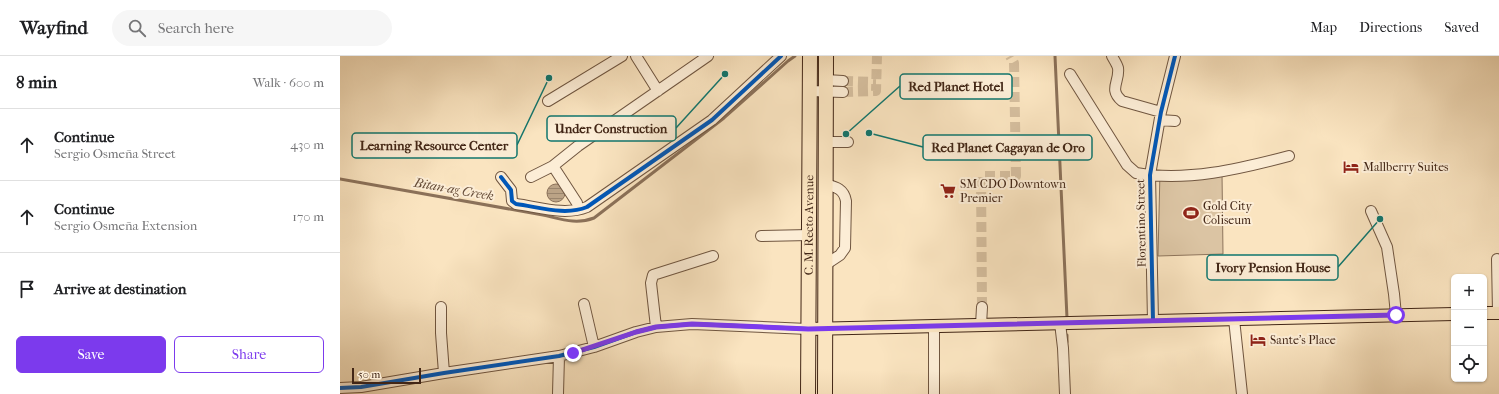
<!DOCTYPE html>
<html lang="en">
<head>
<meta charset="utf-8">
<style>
	body { margin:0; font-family:"IM FELL French Canon",serif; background:#f6f6f6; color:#202124 }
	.controls { position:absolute; right:12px; bottom:12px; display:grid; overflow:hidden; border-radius:6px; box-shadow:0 1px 3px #0004 }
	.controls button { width:36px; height:36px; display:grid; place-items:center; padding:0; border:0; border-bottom:1px solid #e0e0e0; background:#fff; color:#202124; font:20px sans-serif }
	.scale { position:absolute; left:12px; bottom:10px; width:69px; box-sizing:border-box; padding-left:4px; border:2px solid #422616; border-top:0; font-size:11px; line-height:14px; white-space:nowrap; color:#422616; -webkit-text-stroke:3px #fcedd6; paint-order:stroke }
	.stop { position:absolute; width:12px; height:12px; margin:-9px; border:3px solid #7c3aed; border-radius:50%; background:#fff }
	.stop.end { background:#7c3aed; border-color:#fff; box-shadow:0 1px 4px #0008 }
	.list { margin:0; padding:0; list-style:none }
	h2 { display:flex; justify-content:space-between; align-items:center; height:52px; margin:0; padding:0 16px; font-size:17px }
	h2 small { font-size:13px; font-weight:400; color:#757577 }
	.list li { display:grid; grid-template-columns:26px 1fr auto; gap:12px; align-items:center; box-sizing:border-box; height:72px; padding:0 16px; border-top:1px solid #e0e0e0 }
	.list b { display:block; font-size:15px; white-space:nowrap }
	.list p { margin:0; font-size:13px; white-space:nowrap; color:#757577 }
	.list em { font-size:13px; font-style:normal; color:#757577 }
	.actions { display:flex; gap:8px; padding:12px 16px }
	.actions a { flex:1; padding:9px 0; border:1px solid #7c3aed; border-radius:6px; text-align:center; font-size:14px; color:#7c3aed }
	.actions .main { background:#7c3aed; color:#fff }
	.icon { flex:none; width:22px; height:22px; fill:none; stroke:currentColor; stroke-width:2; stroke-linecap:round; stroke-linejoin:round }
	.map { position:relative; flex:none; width:1159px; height:338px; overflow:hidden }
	header { display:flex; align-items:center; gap:24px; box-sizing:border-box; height:56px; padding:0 20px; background:#fff; border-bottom:1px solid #e0e0e0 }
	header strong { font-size:19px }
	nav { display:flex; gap:22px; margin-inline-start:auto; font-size:14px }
	.search { width:280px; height:36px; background:#f6f6f6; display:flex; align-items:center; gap:10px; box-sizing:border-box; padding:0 14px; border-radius:22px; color:#757577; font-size:15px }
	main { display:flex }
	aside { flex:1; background:#fff }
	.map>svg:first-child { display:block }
</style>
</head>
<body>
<header>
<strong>Wayfind</strong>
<div class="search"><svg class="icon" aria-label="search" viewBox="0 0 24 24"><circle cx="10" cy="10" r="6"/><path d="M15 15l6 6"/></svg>Search here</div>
<nav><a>Map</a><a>Directions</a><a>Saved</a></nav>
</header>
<main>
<aside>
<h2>8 min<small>Walk · 600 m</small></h2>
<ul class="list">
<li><svg class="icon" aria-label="ahead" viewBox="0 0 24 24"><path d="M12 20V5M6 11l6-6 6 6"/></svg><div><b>Continue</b><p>Sergio Osmeña Street</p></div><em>430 m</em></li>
<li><svg class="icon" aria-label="ahead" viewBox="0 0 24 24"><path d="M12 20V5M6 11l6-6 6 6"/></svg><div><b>Continue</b><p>Sergio Osmeña Extension</p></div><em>170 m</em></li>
<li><svg class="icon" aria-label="arrive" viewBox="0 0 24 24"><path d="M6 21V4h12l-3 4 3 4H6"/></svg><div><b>Arrive at destination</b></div></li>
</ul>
<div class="actions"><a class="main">Save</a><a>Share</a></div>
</aside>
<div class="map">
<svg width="1159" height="338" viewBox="0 0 1159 338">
	<defs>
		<pattern id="water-rules" width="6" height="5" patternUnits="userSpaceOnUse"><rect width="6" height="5" fill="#bba386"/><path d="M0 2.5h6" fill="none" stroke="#9a856d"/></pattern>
	</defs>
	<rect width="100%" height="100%" fill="#fae4c0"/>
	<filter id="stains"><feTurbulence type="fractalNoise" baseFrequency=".005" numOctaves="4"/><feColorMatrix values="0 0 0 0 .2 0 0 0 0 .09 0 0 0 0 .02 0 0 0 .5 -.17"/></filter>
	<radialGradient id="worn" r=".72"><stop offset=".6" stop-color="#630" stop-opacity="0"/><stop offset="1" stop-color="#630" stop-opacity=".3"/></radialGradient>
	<path fill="#dbc4a3" stroke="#8e755c" d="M 820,115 L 882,117 L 883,198 L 818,200 Z"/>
	<path fill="url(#water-rules)" stroke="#8b7159" d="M207 137a9 9 0 1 1 18 0a9 9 0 1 1-18 0Z"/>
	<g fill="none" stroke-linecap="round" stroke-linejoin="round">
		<path stroke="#8b7159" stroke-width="3" d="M 715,0 L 727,262
			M 0,123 L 203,159 C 221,163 236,169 254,162 L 384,62 L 448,5 L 455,0
			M 727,279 L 727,286"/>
		<path stroke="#d5be9e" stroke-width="10" stroke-dasharray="10 5" stroke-linecap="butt" d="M 503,25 L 536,26
			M 503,36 L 536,35 L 537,0
			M 642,251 L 641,120 L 676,120 L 674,7 L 670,0"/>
		<defs>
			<path id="minor" d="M 296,0 L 318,35
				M 772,0 C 774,4 777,8 778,12 C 780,26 768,33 782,45 L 821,56
				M 730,18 L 787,109 L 796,117 C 846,126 900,113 949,100
				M 486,24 L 503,25
				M 469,35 L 503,36
				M 208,45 L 282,0
				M 820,64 L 835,65
				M 486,86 L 508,86
				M 213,110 L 237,147
				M 161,121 L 171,134 L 172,145 L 176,148 C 199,151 225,160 247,151 L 372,64 L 441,0
				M 191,121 L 213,110 L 238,90 L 368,0
				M 1031,155 L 1047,191 L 1054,238 L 1056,259
				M 421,180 L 469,179
				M 1157,203 L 1158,257
				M 485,209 L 500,199 L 505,192 L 506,145 C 504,133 496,131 485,128
				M 244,248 L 254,291
				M 101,251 L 101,277 L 104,317
				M 894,263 L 902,338
				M 813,265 L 810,119 L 821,56 L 835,0
				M 720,267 L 723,292 L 725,338
				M 641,269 L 642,251
				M 316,271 L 311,227 L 313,219 L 373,200
				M 0,332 L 21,331 L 104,317 L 219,300 L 254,291 L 296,276 L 316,271 L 352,268 L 468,273
				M 218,338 L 219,300
				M 594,338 L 594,270"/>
			<path id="major" d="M 1144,257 L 1159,257
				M 468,273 L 1114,258"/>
			<g id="highway">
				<path id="s1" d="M 468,338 L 470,0"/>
				<path d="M 485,338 L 486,0"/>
			</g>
		</defs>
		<use href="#minor" stroke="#705640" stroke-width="12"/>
		<use href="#major" stroke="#422616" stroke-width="14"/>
		<use href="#highway" stroke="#422616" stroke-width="16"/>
		<use href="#minor" stroke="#fcedd6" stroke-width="10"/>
		<use href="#major" stroke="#fae4c0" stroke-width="12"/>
		<use href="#highway" stroke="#fae4c0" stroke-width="14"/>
		<defs>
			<path id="cycleway" d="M 161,121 L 171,134 L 172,145 L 176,148 C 199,151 225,160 247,151 L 372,64 L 441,0
				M 813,265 L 810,119 L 821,56 L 835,0
				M 0,332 L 21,331 L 104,317 L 219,300 L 254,291 L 296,276 L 316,271 L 352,268 L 468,273"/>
		</defs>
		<use href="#cycleway" stroke="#fcedd6" stroke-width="6"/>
		<use href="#cycleway" stroke="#0057b8" stroke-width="4"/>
	</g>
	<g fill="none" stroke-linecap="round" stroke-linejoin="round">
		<path stroke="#7c3aed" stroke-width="5" d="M 233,297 L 296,276 L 316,271 L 352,268 L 468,273 L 1056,259"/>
	</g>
	<defs>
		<symbol id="hotel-bare" viewBox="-9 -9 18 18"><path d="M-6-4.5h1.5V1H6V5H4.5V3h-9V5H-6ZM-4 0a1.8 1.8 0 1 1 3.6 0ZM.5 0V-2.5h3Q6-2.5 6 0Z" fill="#8f2418" stroke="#fcedd6" stroke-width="2.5" paint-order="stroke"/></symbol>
		<symbol id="supermarket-bare" viewBox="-9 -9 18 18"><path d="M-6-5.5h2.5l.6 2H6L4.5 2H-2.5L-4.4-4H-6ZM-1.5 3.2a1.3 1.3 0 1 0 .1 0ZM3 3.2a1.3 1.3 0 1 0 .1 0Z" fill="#8f2418" stroke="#fcedd6" stroke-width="2.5" paint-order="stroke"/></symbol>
		<symbol id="stadium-bare" viewBox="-9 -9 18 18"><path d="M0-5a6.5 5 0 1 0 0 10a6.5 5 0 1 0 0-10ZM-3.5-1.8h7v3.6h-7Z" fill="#8f2418" stroke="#fcedd6" stroke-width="2.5" paint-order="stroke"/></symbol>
	</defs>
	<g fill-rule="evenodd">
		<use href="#hotel-bare" x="1000" y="100" width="22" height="22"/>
		<use href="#supermarket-bare" x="597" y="124" width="22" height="22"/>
		<use href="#stadium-bare" x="840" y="146" width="22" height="22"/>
		<use href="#hotel-bare" x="907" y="273" width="22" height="22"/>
	</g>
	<g text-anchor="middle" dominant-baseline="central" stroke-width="4" stroke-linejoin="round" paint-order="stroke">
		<g font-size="12" fill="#422616" stroke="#fcedd6" text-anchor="start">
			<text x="1023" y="111">Mallberry Suites</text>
			<text x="620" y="128">SM CDO Downtown<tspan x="620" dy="14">Premier</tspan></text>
			<text x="863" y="150">Gold City<tspan x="863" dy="14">Coliseum</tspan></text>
			<text x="930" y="284">Sante's Place</text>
		</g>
		<g font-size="12" fill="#422616" stroke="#fcedd6">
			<text transform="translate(801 167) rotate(-91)">Florentino Street</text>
			<text stroke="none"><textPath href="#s1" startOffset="169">C. M. Recto Avenue</textPath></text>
		</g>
		<g font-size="13" font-style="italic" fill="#664c38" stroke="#fcedd6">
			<text transform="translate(114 133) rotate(10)">Bitan-ag Creek</text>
		</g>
	</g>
	<path fill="none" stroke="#0f766e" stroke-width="1.5" d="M506 78L560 30M385 18L336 72M209 22L177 89M529 77L583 91M1040 163L998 211"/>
	<g fill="#0f766e" stroke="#fcedd6" stroke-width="1.5">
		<circle cx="506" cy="78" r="4"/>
		<circle cx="385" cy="18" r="4"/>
		<circle cx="209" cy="22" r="4"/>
		<circle cx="529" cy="77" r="4"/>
		<circle cx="1040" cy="163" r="4"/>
	</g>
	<g fill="#fcedd6" stroke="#0f766e" stroke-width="1.5">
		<rect x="560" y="18" width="112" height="25" rx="4"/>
		<rect x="207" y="60" width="129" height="25" rx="4"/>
		<rect x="12" y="77" width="165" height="25" rx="4"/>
		<rect x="583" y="79" width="169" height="25" rx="4"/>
		<rect x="867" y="199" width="131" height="25" rx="4"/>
	</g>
	<g font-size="13" text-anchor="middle" font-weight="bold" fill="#422616">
		<text x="616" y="35">Red Planet Hotel</text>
		<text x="271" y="77">Under Construction</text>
		<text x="94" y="94">Learning Resource Center</text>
		<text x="668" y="96">Red Planet Cagayan de Oro</text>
		<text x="933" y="216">Ivory Pension House</text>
	</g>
	<rect width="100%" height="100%" filter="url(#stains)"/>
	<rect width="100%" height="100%" fill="url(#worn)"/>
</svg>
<div class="controls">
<button>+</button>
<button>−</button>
<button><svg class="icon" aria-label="locate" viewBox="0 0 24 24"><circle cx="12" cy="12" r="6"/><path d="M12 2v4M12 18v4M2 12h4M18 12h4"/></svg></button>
</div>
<div class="scale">50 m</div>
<div class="stop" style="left:1056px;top:259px"></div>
<div class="stop end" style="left:233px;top:297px"></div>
</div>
</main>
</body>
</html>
